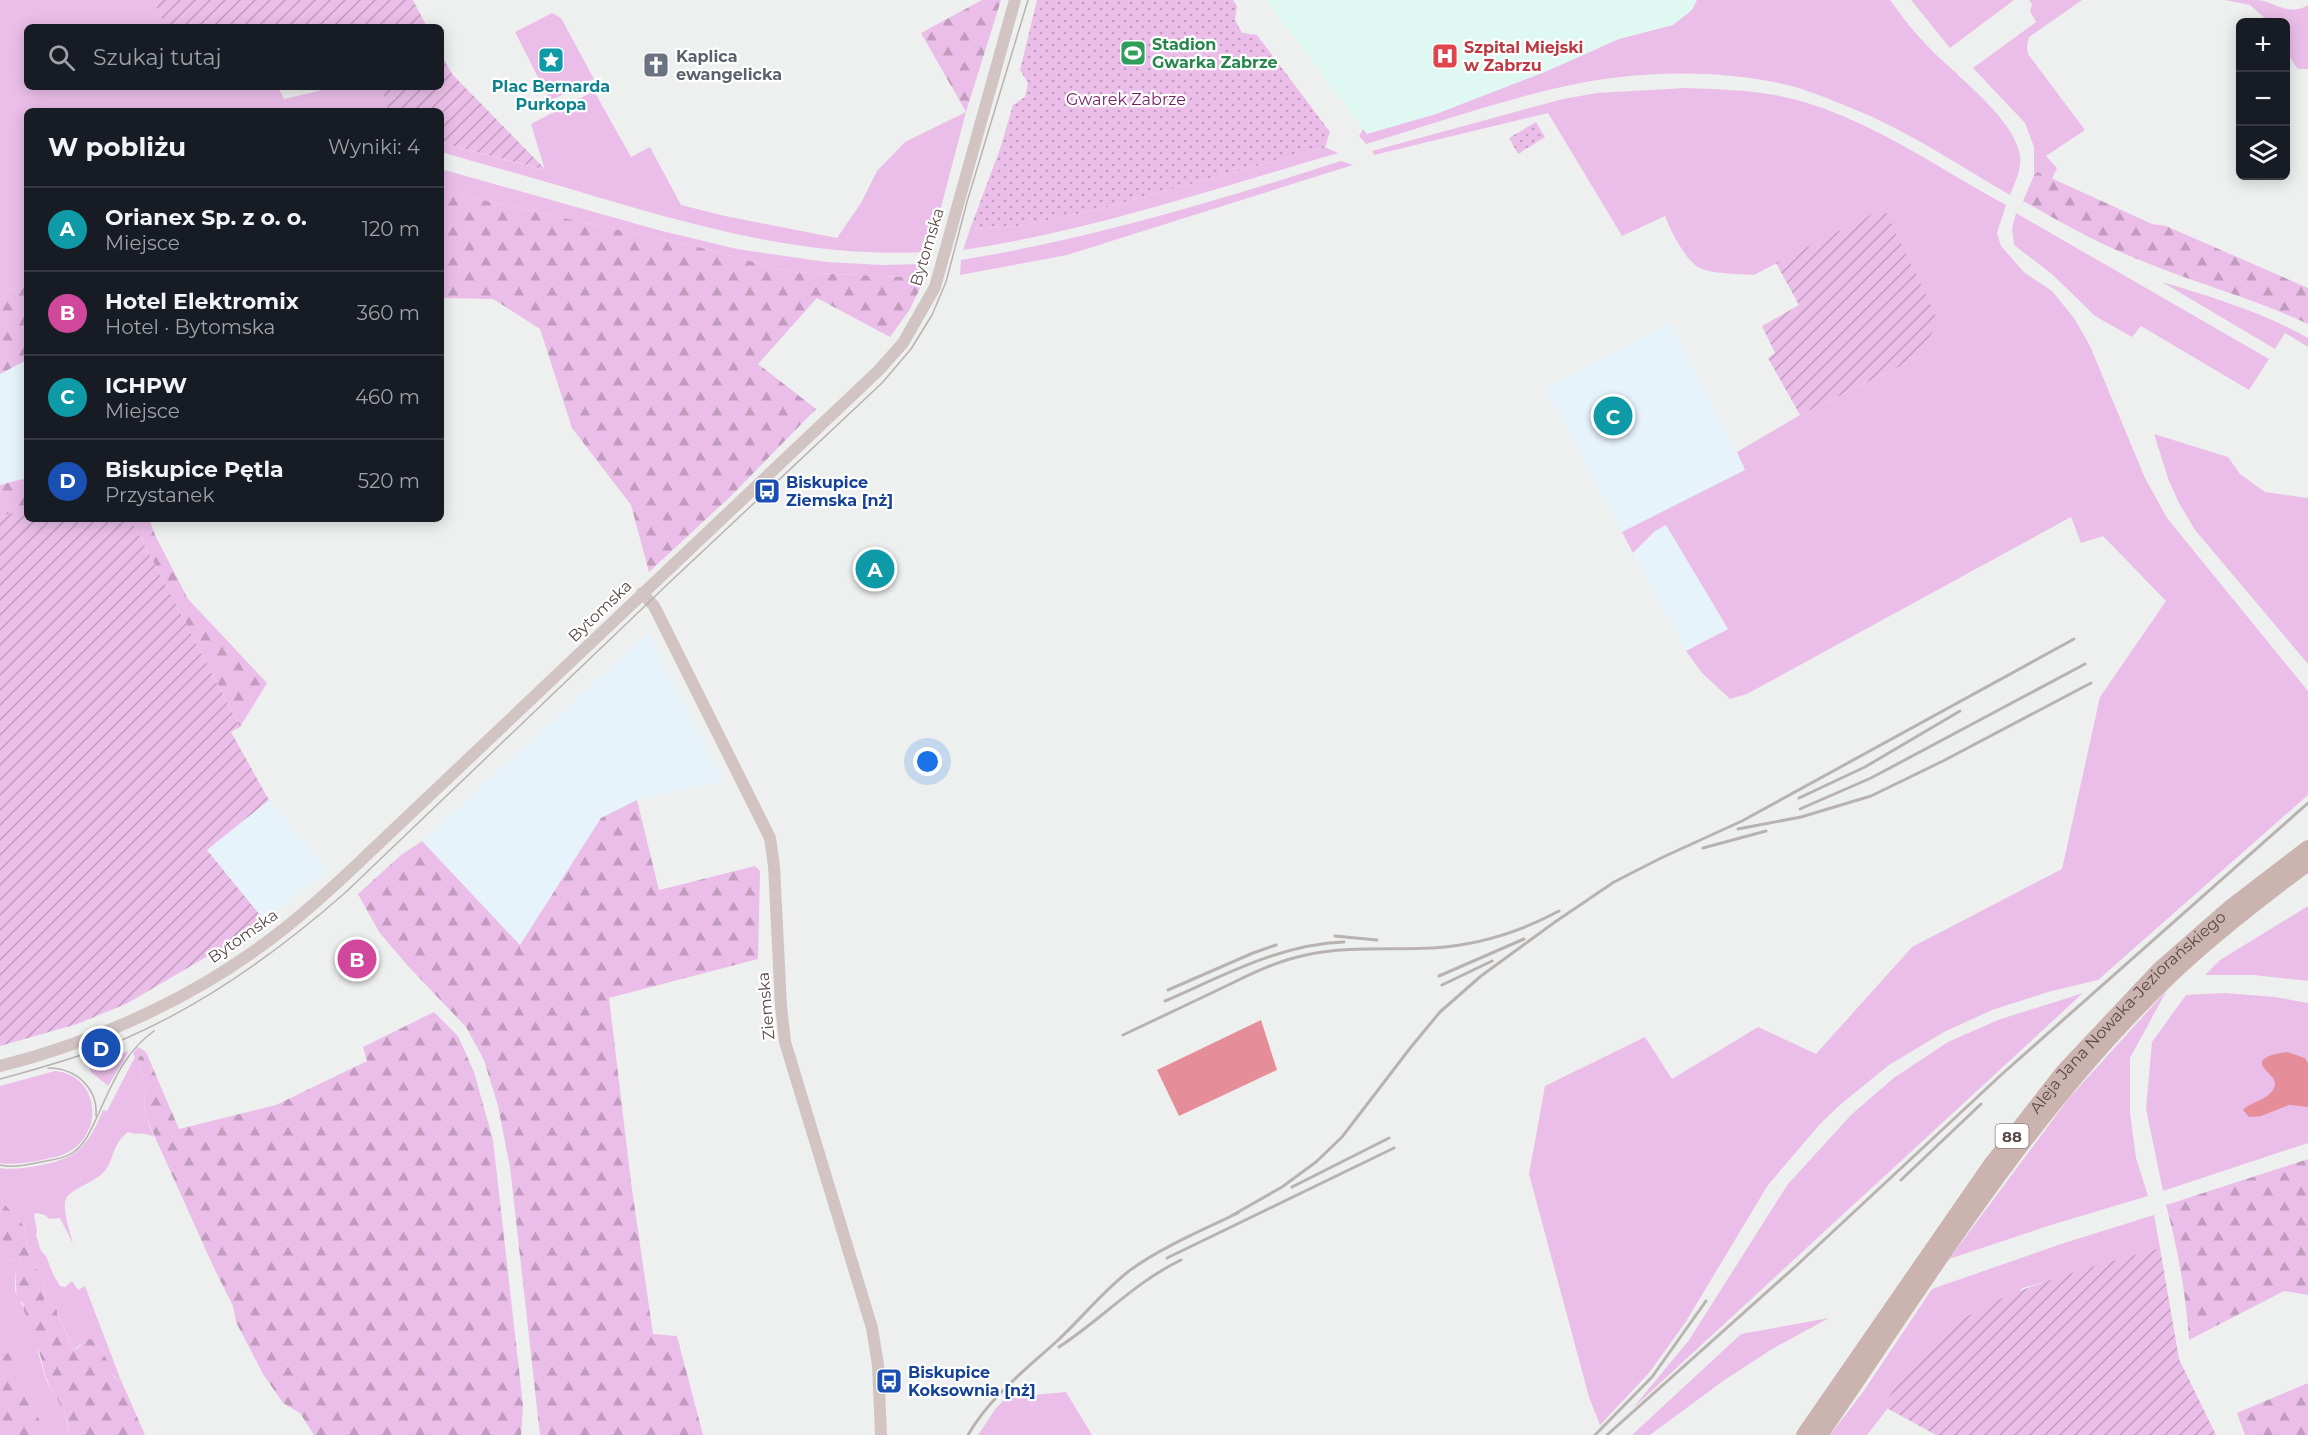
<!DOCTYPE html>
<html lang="pl">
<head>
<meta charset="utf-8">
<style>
	body { margin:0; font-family:Montserrat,sans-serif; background:#20242c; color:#f1f3f6 }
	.controls { position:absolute; right:18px; top:18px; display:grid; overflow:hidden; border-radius:9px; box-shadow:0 3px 15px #0003 }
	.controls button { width:54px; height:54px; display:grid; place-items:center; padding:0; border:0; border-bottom:2px solid #363941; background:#171b24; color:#f1f3f6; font:30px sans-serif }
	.you { position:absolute; left:928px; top:762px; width:21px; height:21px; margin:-15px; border:4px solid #fff; border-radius:50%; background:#1a73e8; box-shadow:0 0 0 9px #1a73e833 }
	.badge { display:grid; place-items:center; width:39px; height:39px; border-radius:50%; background:#d24d25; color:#fff; font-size:20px; font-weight:700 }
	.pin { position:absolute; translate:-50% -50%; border:3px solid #fff; box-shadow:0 2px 6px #0006 }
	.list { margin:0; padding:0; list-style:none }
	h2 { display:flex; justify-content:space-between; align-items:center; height:78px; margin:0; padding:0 24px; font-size:26px }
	h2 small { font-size:20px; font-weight:400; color:#9ea1a6 }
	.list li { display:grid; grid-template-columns:39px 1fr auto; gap:18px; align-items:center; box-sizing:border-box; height:84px; padding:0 24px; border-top:2px solid #363941 }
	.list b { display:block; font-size:22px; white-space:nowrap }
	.list p { margin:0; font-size:20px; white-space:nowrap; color:#9ea1a6 }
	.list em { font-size:20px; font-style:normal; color:#9ea1a6 }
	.icon { flex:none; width:33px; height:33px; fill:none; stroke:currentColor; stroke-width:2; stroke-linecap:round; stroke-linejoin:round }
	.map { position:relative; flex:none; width:2308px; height:1435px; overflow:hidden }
	.search { position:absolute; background:#171b24; box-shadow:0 3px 15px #0003; left:24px; top:24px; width:420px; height:66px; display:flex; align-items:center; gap:15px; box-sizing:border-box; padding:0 21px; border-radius:9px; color:#9ea1a6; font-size:22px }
	.panel { position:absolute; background:#171b24; box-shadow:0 3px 15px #0003; left:24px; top:108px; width:420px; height:414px; border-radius:9px }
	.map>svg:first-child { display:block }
</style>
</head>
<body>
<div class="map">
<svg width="2308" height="1435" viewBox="0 0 2308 1435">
	<defs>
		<pattern id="forest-firs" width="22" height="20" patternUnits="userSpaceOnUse" patternTransform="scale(1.5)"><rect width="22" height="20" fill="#ebbee9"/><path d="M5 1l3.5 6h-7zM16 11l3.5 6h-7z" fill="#c19cbf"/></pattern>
		<pattern id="park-dots" width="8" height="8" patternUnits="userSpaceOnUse" patternTransform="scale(1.5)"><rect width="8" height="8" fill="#ebbee9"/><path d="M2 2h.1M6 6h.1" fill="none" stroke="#c19cbf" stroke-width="1.8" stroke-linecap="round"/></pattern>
		<pattern id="garden-furrows" width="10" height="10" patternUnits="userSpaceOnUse" patternTransform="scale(1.5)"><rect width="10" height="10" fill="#ebbee9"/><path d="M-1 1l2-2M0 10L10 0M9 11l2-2" fill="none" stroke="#c19cbf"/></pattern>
	</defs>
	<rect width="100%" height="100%" fill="#eef0ef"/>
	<path fill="#e7f3fa" d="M 1670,322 L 1746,470 L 1622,532 L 1545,389 Z
		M 27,360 L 27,478 L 0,485 L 0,374 Z
		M 1666,525 L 1728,629 L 1686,651 L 1633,553 L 1655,531 Z
		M 648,633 L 723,781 L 637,800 L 601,818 L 520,945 L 422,841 Z
		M 269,800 L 328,870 L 264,920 L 207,849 Z"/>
	<path fill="#dff9f2" d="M 1266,0 L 1697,0 L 1692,10 L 1673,25 L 1619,39 L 1545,72 L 1439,113 L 1367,134 Z"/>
	<path fill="#ebbee9" d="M 0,0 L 153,0 L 166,27 L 27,27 L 27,87 L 278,87 L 284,99 L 336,87 L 381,87 L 388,111 L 27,111 L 27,287 L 10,290 L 0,287 Z
		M 1697,0 L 1890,0 C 1900,13 1910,28 1922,40 C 1949,71 2013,115 2020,155 C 2022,169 2015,182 2010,195 C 1958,165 1907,130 1851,108 C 1829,99 1806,89 1783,84 C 1711,68 1629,71 1557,88 C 1493,103 1430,125 1366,144 L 1359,136 L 1363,129 L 1367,134 L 1436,114 L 1545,72 L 1619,39 L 1673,25 L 1692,10 Z
		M 1911,0 L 2014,0 L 1950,48 Z
		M 2029,0 L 2082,0 L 2029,37 L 2027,46 L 2028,54 L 2085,130 L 2046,156 L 2057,168 L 2052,179 L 2039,172 L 2034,175 L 2034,147 L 2025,123 L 1973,68 L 2036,22 L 2030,11 L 2032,4 Z
		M 2225,0 C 2236,0 2247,0 2258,0 C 2276,2 2288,17 2308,5 L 2308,69 L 2298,69 C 2285,54 2286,42 2286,22 L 2269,22 L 2250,5 Z
		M 552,13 L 561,18 L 594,79 L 550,101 L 515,32 Z
		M 1685,88 C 1717,89 1749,90 1780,96 C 1862,113 1934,166 2006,205 L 1997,233 L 2001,246 L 2025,273 L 2052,291 L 2074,318 L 2090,346 L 2145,478 L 2167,518 L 2308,691 L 2308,795 L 2098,980 L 2048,992 L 1992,1010 L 1944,1032 L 1889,1065 L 1841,1104 L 1820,1124 L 1768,1185 L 1685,1323 L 1649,1373 L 1600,1425 L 1589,1397 L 1529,1174 L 1545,1086 L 1645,1037 L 1672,1079 L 1758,1027 L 1816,1054 L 1912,947 L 2062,869 L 2100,697 L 2166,601 L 2103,536 L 2081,543 L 2071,517 L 1747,694 L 1730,699 L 1702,673 L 1686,651 L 1728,629 L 1666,525 L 1655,531 L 1633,553 L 1622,532 L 1745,470 L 1737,452 L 1800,415 L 1921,356 L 1884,208 L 1754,275 C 1738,274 1717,274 1702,269 C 1687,264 1670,230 1665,216 L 1622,236 L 1548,113 L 1374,155 L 1372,151 L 1563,99 L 1597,93 Z
		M 594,91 L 631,157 L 650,147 L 681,205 L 725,216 L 837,238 L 861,203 L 877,171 L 905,142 L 966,112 L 939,215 L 924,252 C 801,259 681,222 564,187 C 523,175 482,164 441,152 L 441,143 L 545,170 L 531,124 Z
		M 1325,147 L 1338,153 C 1214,189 1091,231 963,250 L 970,229 L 1017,226 L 1092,211 Z
		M 1341,161 L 1353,165 L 1067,255 L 960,275 L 961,260 C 1091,239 1216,201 1341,161 Z
		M 441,169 L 658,230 L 737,249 L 826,262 L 883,265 L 920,264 L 925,278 L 791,272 L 702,248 L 441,191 Z
		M 2016,213 L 2269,359 L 2249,390 L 2141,326 L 2132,337 L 2095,316 L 2053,275 L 2014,245 L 2012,229 Z
		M 2162,282 C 2212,297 2262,312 2308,338 L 2308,347 L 2285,333 L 2275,349 Z
		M 2154,434 L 2228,457 L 2240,474 L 2265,492 L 2308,498 L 2308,664 L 2195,530 L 2179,503 L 2169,481 Z
		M 2308,906 L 2308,981 L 2253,975 L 2205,975 L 2220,960 Z
		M 2167,990 L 2130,1058 L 2130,1113 L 2136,1158 L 2148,1196 L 2051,1225 L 1949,1259 L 2069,1098 Z
		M 2083,993 L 2044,1029 L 1632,1409 L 1689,1340 L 1788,1184 L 1852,1114 L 1895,1077 L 1948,1042 L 1998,1020 Z
		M 2225,993 L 2275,997 L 2308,1003 L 2308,1143 L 2163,1191 L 2146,1109 L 2152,1042 L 2186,995 Z
		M 138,1047 L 146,1052 L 138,1058 L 144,1085 L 145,1115 L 154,1137 C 142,1131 138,1136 128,1132 C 113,1144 115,1154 107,1168 C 97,1184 66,1188 65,1203 C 64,1216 70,1231 73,1244 L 60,1218 L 49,1219 L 45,1215 L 36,1213 L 34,1216 L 37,1230 L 36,1235 L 41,1251 L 46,1256 L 53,1274 L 60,1286 L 65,1287 L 72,1281 L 78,1290 L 85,1286 L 120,1378 L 119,1380 L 109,1371 L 107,1359 L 94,1340 L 87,1340 L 73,1350 C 70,1341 63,1323 57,1316 L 57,1310 L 44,1300 L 45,1288 L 27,1247 L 24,1226 L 0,1199 L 0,1168 C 13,1170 24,1168 37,1166 C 77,1159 88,1146 103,1110 L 107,1111 L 135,1057 L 133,1053 Z
		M 129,1051 L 108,1086 L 91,1072 L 88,1065 Z
		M 55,1071 C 97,1075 105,1127 72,1150 C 62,1157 49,1158 37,1161 C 24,1163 13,1165 0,1163 L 0,1086 Z
		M 2154,1215 L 2160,1248 L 2023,1288 L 1884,1406 L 1888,1408 L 1867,1435 L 1830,1435 L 1863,1392 L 1932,1289 L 2061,1244 Z
		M 20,1258 L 21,1266 L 15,1270 L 15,1290 L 29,1320 L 46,1380 L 63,1407 L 70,1435 L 49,1435 L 26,1398 L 9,1353 L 0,1359 L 0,1260 L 3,1262 Z
		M 1829,1318 L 1772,1349 L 1723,1381 L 1650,1435 L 1632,1435 L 1741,1334 Z
		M 1015,1389 L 1021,1396 L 1066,1392 L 1092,1435 L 978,1435 L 996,1408 Z"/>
	<path fill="url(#forest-firs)" d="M 982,0 L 1001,0 L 966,112 L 921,33 Z
		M 2038,172 L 2152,224 L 2166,226 L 2308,288 L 2308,324 C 2253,298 2194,283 2137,259 C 2097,243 2061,222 2023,201 L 2034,175 Z
		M 441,191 L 702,248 L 791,272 L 925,278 L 910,309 L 890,337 L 817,298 L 758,364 L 816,409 L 731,496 L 649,572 L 631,505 L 572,428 L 540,329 L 493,299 L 441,298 Z
		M 0,287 L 10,290 L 27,287 L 27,360 L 0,374 Z
		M 27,478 L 27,508 L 0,517 L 0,485 Z
		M 131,519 L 149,519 L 155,535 L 188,599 L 267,683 L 240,727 Z
		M 637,800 L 659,890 L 755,866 L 760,871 L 758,959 L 609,998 L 631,1182 L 653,1334 L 677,1336 L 703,1435 L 540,1435 L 510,1167 L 498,1106 L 484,1060 L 466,1027 L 408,966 L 379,932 L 358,894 L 401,855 L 422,841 L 520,945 L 601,818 Z
		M 434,1012 L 458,1036 L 474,1072 L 493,1140 L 523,1405 L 521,1435 L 314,1435 L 300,1413 L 283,1403 L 263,1374 L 236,1322 L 233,1306 L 213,1266 L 145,1115 L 144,1085 L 138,1058 L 146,1052 L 179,1129 L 276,1105 L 367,1061 L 363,1047 Z
		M 2308,1159 L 2308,1295 L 2284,1291 L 2189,1340 C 2186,1295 2178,1249 2166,1205 Z
		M 0,1199 L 24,1226 L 27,1247 L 45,1288 L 44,1300 L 57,1310 L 57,1316 C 63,1323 69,1340 73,1350 L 78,1348 L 87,1339 L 94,1340 C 98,1347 103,1352 106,1358 C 112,1367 108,1374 119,1380 L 120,1378 L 145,1435 L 70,1435 C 67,1412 58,1401 48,1382 C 41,1368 44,1352 31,1342 L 29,1321 L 24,1311 L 23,1303 L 17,1299 L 15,1269 L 21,1266 L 20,1258 L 3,1262 L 0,1260 Z
		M 9,1352 L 26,1398 L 49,1435 L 0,1435 L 0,1359 Z
		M 2308,1383 L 2308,1435 L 2245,1435 L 2237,1413 Z"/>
	<path fill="url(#park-dots)" d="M 1037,0 L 1233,0 L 1237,6 L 1235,20 L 1242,33 L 1257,35 L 1330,132 L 1325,147 L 1092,211 L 1017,226 L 970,229 L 1000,149 L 1013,105 L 1025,97 L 1028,83 L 1020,70 Z
		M 1536,122 L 1545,137 L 1518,154 L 1509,138 Z"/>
	<path fill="url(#garden-furrows)" d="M 153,0 L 413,0 L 427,27 L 166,27 Z
		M 441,54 L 452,74 L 546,170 L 441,143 L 441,111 L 388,111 L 381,87 L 441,87 Z
		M 1884,208 L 1938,320 L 1921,356 L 1800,415 L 1768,358 L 1775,353 L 1762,326 L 1799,305 L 1776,263 Z
		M 27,508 L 27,519 L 131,519 L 240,727 L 231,732 L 269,800 L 207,850 L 264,920 L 237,939 L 126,1004 L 77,1024 L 0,1046 L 0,517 Z
		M 2160,1248 L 2179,1359 L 2216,1435 L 1936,1435 L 1883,1406 C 1895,1389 1906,1368 1920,1353 C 1984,1290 2077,1272 2160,1248 Z"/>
	<path fill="#e58e99" d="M 1261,1020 L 1277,1070 L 1179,1116 L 1157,1070 Z
		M 2287,1052 L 2305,1058 L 2308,1063 L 2308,1107 L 2289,1105 L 2261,1116 L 2249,1117 L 2243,1110 C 2252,1101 2267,1101 2274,1088 C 2278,1079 2268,1074 2264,1068 C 2255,1056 2280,1053 2287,1052 Z"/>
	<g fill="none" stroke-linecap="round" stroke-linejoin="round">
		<path stroke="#d2c4c2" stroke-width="12" d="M 642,593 L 654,606 L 770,838 L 774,866 L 781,1006 L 785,1042 L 872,1328 L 878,1365 L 881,1435
			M 0,1066 C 103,1040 202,994 285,928 C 315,904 343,878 370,852 L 878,371 L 903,343 L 935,287 L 1015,0"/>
		<g stroke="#cbb3af" stroke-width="16">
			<path id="s1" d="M 1804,1435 L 1990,1166 L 2064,1071 L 2160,969 L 2231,907 L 2308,848"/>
			<path d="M 1820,1435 C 1929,1277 2031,1108 2171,975 C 2214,934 2261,898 2308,863"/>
		</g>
		<path stroke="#b8b2b0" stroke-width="1.5" d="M 48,1068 C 76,1068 98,1088 96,1116
			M 0,1079 C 41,1068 83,1056 122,1040 C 204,1005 279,951 346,892 L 671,581 L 882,383 L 911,349 L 932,315 L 946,282 L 967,202 L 1028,0
			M 0,1165 C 14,1168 27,1165 41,1162 C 52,1160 63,1159 72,1153 C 86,1144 91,1129 98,1115 C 112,1084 125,1051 154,1031"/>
		<path stroke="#b8b2b0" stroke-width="3" d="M 1799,798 L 1865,767 L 1960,711
			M 1800,809 L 1871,778 L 2085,664
			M 1738,829 L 1801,817 L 1871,796 L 1943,761 L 2091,683
			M 1703,848 L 1766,831
			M 1335,936 L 1377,940
			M 1439,976 L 1524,939
			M 1442,985 L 1492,961
			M 1168,990 L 1253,953 L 1276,945
			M 1165,1001 C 1223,976 1280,944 1344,942
			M 1123,1035 C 1156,1019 1189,1004 1222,988 C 1249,975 1276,961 1306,955 C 1348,946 1390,950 1433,948 C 1477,945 1520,932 1559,911
			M 1901,1180 L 1981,1104
			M 1292,1187 L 1389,1138
			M 1231,1216 L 1282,1187 L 1316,1162 L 1342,1137 L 1411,1047 L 1440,1012 L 1481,976 L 1555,922 L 1614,882 L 1661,858 L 1742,821 L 2074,639
			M 1167,1258 L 1394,1148
			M 1059,1347 C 1102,1319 1135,1282 1181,1260
			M 968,1435 C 990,1397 1024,1371 1056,1342 C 1081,1319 1102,1292 1129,1271 C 1158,1249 1204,1229 1238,1213
			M 1595,1435 L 1652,1377 L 1706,1301
			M 1607,1435 L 1796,1266 L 2001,1075 L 2308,803"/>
	</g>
	<defs>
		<symbol id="stadium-square" viewBox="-11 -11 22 22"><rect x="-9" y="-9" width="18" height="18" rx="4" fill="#2e9e5b" stroke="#fff"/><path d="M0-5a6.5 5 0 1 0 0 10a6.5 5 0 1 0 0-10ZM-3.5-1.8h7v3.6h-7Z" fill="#fff"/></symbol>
		<symbol id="hospital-square" viewBox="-11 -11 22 22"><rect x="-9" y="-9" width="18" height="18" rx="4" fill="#e0444e" stroke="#fff"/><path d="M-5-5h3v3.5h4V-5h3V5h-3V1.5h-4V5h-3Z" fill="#fff"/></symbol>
		<symbol id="sight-square" viewBox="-11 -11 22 22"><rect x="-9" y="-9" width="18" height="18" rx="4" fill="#0f9aa8" stroke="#fff"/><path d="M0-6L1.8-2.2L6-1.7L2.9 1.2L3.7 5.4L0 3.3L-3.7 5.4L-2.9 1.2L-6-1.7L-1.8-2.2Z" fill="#fff"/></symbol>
		<symbol id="church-square" viewBox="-11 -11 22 22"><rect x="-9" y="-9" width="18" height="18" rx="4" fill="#6b7280" stroke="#fff"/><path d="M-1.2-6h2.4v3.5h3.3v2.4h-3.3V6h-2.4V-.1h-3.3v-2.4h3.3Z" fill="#fff"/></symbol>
		<symbol id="bus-square" viewBox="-11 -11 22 22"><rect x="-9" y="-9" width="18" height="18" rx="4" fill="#1a4fb4" stroke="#fff"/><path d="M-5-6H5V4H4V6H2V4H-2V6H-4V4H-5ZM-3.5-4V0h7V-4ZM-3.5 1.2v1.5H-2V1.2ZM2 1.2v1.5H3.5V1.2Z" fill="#fff"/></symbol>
	</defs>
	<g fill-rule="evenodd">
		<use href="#stadium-square" x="1118" y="38" width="30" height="30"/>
		<use href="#hospital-square" x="1430" y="41" width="30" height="30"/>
		<use href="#sight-square" x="536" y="45" width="30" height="30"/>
		<use href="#church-square" x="641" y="50" width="30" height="30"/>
		<use href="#bus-square" x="752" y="476" width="30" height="30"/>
		<use href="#bus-square" x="874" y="1366" width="30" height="30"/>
	</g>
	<g text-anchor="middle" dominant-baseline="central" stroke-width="4.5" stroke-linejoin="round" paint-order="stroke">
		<rect fill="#fff" stroke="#8c807e" stroke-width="1.5" x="1995.5" y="1124" width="33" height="24" rx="4.5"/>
		<g font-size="15" font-weight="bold" fill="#5a4a47">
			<text x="2012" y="1136">88</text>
		</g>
		<g font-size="16" font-weight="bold" fill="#27864d" stroke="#fff" text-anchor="start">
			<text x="1152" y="44">Stadion<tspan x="1152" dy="18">Gwarka Zabrze</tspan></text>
		</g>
		<g font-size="16" font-weight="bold" fill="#be3a42" stroke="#fff" text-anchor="start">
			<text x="1464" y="47">Szpital Miejski<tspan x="1464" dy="18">w Zabrzu</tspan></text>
		</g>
		<g font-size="16" font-weight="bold" fill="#5b616d" stroke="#fff" text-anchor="start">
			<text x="676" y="56">Kaplica<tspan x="676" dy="18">ewangelicka</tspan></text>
		</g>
		<g font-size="16" font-weight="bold" fill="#0d838f" stroke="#fff">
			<text x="551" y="86">Plac Bernarda<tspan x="551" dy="18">Purkopa</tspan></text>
		</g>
		<g font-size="16" fill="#761d67" stroke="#fff">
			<text x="1126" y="99">Gwarek Zabrze</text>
		</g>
		<g font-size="16" fill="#5a4a47" stroke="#fff">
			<text transform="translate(927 247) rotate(-73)">Bytomska</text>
			<text transform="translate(600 611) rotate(-44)">Bytomska</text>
			<text transform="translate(243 936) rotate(-35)">Bytomska</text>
			<text transform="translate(766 1006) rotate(-95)">Ziemska</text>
			<text stroke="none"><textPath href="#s1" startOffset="534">Aleja Jana Nowaka-Jeziorańskiego</textPath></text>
		</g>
		<g font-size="16" font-weight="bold" fill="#164399" stroke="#fff" text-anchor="start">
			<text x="786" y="482">Biskupice<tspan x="786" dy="18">Ziemska [nż]</tspan></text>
			<text x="908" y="1372">Biskupice<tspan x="908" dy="18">Koksownia [nż]</tspan></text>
		</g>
	</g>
</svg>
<div class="controls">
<button>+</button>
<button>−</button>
<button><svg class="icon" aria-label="layers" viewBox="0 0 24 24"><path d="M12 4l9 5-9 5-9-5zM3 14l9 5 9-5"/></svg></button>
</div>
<div class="you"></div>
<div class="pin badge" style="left:875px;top:569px;background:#0f9aa8">A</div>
<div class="pin badge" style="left:357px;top:959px;background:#d1479c">B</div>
<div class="pin badge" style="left:1613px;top:416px;background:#0f9aa8">C</div>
<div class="pin badge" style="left:101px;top:1048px;background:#1a4fb4">D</div>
<div class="search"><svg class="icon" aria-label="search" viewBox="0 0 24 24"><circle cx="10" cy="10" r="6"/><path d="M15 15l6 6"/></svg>Szukaj tutaj</div>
<section class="panel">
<h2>W pobliżu<small>Wyniki: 4</small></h2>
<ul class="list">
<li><span class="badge" style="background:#0f9aa8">A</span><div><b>Orianex Sp. z o. o.</b><p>Miejsce</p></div><em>120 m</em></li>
<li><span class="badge" style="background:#d1479c">B</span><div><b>Hotel Elektromix</b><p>Hotel · Bytomska</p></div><em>360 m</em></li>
<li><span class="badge" style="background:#0f9aa8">C</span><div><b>ICHPW</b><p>Miejsce</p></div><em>460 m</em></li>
<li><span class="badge" style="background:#1a4fb4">D</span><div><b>Biskupice Pętla</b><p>Przystanek</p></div><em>520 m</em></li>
</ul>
</section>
</div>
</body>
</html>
